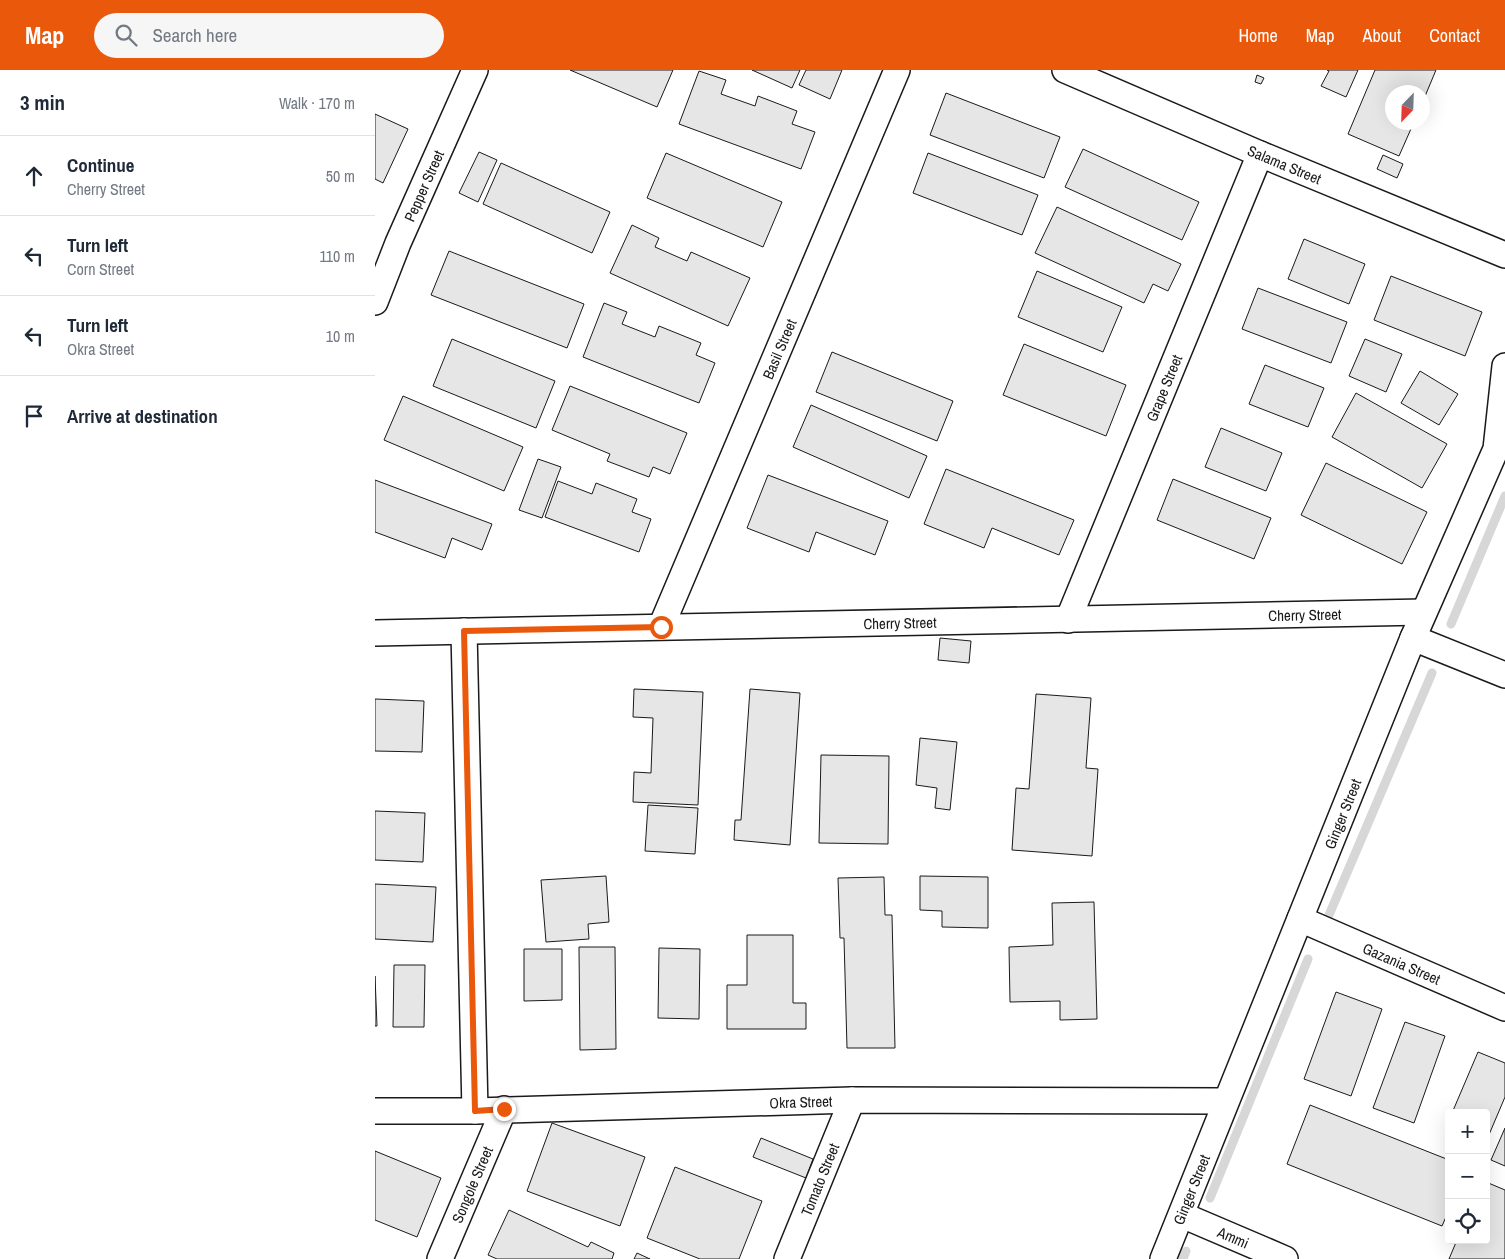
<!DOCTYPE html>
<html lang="en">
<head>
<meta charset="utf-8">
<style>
	body { margin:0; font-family:"Archivo Narrow",sans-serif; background:#f6f6f7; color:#1f2937 }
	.controls { position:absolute; right:15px; bottom:15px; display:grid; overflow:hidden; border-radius:5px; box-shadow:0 5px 20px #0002 }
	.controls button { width:45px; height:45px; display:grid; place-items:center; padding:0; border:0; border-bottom:1px solid #e0e1e3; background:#fff; color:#1f2937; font:25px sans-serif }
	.compass { position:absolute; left:1010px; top:15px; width:45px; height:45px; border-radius:50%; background:#fff; box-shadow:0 5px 20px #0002; rotate:203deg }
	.stop { position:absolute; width:15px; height:15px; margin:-11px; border:4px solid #ea580c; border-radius:50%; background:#fff }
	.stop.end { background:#ea580c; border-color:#fff; box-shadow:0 1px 5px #0008 }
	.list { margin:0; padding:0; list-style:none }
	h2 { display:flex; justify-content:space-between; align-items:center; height:65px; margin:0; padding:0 20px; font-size:21px }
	h2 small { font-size:16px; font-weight:400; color:#747a83 }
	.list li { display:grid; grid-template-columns:32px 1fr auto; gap:15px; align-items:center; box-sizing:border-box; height:80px; padding:0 20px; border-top:1px solid #e0e1e3 }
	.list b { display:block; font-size:19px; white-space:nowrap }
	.list p { margin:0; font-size:16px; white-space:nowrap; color:#747a83 }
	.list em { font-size:16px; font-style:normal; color:#747a83 }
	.icon { flex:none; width:28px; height:28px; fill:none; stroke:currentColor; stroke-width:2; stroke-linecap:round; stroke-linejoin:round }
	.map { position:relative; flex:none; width:1130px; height:1189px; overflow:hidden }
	header { display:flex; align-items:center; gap:30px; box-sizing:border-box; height:70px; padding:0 25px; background:#ea580c; color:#fff }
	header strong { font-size:24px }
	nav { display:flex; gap:28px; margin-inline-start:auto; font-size:18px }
	.search { width:350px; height:45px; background:#f6f6f7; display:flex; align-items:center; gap:12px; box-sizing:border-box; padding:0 18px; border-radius:28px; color:#747a83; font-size:19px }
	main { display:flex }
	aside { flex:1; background:#fff }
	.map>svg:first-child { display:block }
</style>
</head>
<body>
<header>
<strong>Map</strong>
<div class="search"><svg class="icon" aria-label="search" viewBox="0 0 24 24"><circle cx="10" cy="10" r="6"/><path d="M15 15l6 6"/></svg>Search here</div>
<nav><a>Home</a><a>Map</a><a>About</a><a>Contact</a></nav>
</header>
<main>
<aside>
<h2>3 min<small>Walk · 170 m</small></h2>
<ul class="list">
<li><svg class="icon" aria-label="ahead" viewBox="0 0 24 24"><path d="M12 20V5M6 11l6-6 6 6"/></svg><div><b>Continue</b><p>Cherry Street</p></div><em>50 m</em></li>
<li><svg class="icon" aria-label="left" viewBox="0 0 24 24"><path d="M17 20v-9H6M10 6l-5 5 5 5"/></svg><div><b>Turn left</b><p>Corn Street</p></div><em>110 m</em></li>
<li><svg class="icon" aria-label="left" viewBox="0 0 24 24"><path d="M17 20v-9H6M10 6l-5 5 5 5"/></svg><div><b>Turn left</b><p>Okra Street</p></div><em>10 m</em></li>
<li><svg class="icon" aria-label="arrive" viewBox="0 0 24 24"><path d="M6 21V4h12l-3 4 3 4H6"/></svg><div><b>Arrive at destination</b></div></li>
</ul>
</aside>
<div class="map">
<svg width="1130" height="1189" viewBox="0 0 1130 1189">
	<rect width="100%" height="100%" fill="#fff"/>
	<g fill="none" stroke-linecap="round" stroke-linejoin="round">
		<path stroke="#d7d7d7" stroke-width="9" d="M 1076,554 L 1130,426
			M 954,845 L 1057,603
			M 835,1128 L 933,889
			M 808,1189 L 811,1181"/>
	</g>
	<path fill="#e6e6e6" stroke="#1a1a1a" d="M 195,0 L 298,0 L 282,37 Z
		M 377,0 L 425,0 L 417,18 Z
		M 431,0 L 467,0 L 455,29 L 424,15 Z
		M 952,0 L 983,0 L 971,27 L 946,16 L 954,1 Z
		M 1000,0 L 1061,0 L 1048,31 L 1048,22 L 1018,22 L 1018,52 L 1039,52 L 1024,86 L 973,64 Z
		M 324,1 L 351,10 L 346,24 L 380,36 L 383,26 L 422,41 L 417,54 L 440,62 L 426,99 L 304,54 Z
		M 882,5 L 889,8 L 886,14 L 880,12 Z
		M 571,23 L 685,67 L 669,108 L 555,65 Z
		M 0,44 L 33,59 L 8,113 L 0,109 Z
		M 708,79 L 824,132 L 807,170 L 690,117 Z
		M 104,82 L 122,90 L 103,132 L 84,123 Z
		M 291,83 L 407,132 L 388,177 L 272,128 Z
		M 553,83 L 663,125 L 647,165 L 538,123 Z
		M 1008,85 L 1028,94 L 1022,108 L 1002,99 Z
		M 126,93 L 235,142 L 217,183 L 108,134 Z
		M 682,137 L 806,194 L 793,221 L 778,214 L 769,233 L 660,183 Z
		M 257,155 L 284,168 L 280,177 L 312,191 L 316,182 L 375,208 L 353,256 L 235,203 Z
		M 929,169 L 990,194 L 974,234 L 913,209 Z
		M 74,181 L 209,234 L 192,278 L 56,225 Z
		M 662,201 L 747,237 L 728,282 L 643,247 Z
		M 1016,206 L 1107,242 L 1090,286 L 999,250 Z
		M 883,218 L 972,252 L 956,293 L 867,259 Z
		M 229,233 L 252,242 L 247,254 L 280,267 L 284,256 L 326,273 L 321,285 L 340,293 L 324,333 L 208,287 Z
		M 77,269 L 180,311 L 161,358 L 58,316 Z
		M 990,269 L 1027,284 L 1011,322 L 974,306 Z
		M 649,274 L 751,315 L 731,366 L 628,325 Z
		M 457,282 L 578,331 L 562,371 L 441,322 Z
		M 890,295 L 949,318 L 933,357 L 874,334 Z
		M 1045,301 L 1083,324 L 1064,355 L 1026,333 Z
		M 195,316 L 312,363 L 295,404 L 278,397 L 274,407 L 232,391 L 235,384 L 177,360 Z
		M 981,323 L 1072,374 L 1047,418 L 957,367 Z
		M 28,326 L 148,377 L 129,421 L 9,370 Z
		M 436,335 L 552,386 L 534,428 L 418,377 Z
		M 846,358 L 907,383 L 891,421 L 830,397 Z
		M 163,389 L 186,397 L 167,448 L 144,440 Z
		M 951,393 L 1052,442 L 1027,494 L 926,445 Z
		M 571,399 L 699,450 L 684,485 L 617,458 L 609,478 L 549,454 Z
		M 393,405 L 513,451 L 500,485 L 441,462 L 434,482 L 372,458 Z
		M 798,409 L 896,448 L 879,489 L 782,450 Z
		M 0,410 L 117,454 L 107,480 L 77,468 L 70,488 L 0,462 Z
		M 183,411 L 217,424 L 221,413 L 262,429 L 257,442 L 276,449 L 264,482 L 170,447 Z
		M 565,568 L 596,571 L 594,593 L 563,590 Z
		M 259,619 L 328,622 L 323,735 L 258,732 L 259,702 L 276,703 L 278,648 L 258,647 Z
		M 375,619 L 425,623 L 415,775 L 359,770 L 360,750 L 366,750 Z
		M 661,624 L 716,628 L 711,698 L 723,699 L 717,786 L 637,780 L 641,718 L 654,719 Z
		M 0,629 L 49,631 L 47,682 L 0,681 Z
		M 545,668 L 582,672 L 575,740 L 560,738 L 562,718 L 541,715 Z
		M 446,685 L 514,686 L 513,774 L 444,773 Z
		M 273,735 L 323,738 L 320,784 L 270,781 Z
		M 0,741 L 50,743 L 48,792 L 0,790 Z
		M 231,806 L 234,852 L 213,854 L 214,869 L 171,872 L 166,810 Z
		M 545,806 L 613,807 L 613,858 L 567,857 L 567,841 L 545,840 Z
		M 509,807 L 510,845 L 517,845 L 520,978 L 472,978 L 469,868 L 465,868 L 463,808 Z
		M 0,814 L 61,817 L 58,872 L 0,869 Z
		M 719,832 L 722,949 L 685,950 L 685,931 L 635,932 L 634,877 L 678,875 L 677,833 Z
		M 372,865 L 418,865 L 418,933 L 431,933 L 431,959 L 352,959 L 352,915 L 372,915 Z
		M 204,877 L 240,877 L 241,979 L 205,980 Z
		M 284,878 L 325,879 L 324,949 L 283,948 Z
		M 149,879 L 187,879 L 187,930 L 149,931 Z
		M 19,895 L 50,895 L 49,957 L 18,957 Z
		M 0,906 L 2,956 L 0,956 Z
		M 961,922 L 1007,939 L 976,1026 L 929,1009 Z
		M 1030,952 L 1070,966 L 1039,1053 L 998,1038 Z
		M 1103,982 L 1130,993 L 1130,1027 L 1113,1067 L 1111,1043 L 1077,1043 Z
		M 935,1035 L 1074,1090 L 1074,1140 L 1067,1156 L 912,1094 Z
		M 177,1053 L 270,1087 L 245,1156 L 152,1121 Z
		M 1130,1058 L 1130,1096 L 1116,1090 Z
		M 386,1068 L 438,1089 L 431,1108 L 378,1087 Z
		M 0,1081 L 66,1108 L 42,1167 L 0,1150 Z
		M 300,1097 L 387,1131 L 364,1189 L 325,1189 L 272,1168 Z
		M 1111,1112 L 1130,1120 L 1130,1189 L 1074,1189 L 1082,1170 L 1111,1170 Z
		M 134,1140 L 213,1177 L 216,1172 L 239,1183 L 237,1189 L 122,1189 L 113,1185 Z
		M 262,1183 L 275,1189 L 259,1189 Z"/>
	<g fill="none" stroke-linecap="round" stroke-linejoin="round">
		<defs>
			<g id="minor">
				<path id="s1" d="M 690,0 L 885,84 L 1130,185"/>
				<path id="s2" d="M 0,232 L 23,173 L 100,0"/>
				<path id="s3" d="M 693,550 L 885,84"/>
				<path id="s4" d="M 286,557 L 522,0"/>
				<path d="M 89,561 L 100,1041"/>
				<path id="s5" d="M 0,563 L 1049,542"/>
				<path d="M 1038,568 L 1130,605"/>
				<path id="s6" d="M 925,849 L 1130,938"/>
				<path id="s7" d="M 0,1041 L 100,1041 L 477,1030 L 851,1031"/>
				<path id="s8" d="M 807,1145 L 910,1189"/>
				<path id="s9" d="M 65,1189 L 129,1039"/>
				<path id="s10" d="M 412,1189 L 477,1030"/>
				<path id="s11" d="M 788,1189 L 1038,568 L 1121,379 L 1130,296"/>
			</g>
		</defs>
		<use href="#minor" stroke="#1a1a1a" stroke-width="28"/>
		<use href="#minor" stroke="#fff" stroke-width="25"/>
	</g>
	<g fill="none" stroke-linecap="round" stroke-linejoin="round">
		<path stroke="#ea580c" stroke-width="6" d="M 129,1039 L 100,1041 L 89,561 L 286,557"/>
	</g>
	<g text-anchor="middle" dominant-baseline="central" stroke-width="4" stroke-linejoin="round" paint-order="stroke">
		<g font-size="15" fill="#1a1a1a" stroke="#fff">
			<text stroke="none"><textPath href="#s1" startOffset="239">Salama Street</textPath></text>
			<text stroke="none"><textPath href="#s2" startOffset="126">Pepper Street</textPath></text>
			<text stroke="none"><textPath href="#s4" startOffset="302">Basil Street</textPath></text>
			<text stroke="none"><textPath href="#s3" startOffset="251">Grape Street</textPath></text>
			<text stroke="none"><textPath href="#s5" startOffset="930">Cherry Street</textPath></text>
			<text stroke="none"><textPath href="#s5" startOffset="525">Cherry Street</textPath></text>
			<text stroke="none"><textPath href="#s11" startOffset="480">Ginger Street</textPath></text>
			<text stroke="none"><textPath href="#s6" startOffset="111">Gazania Street</textPath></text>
			<text stroke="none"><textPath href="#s7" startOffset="426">Okra Street</textPath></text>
			<text stroke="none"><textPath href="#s10" startOffset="86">Tomato Street</textPath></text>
			<text stroke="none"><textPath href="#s9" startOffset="81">Songole Street</textPath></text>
			<text stroke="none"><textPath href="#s11" startOffset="75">Ginger Street</textPath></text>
			<text stroke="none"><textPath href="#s8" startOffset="56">Ammi</textPath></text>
		</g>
	</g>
</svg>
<div class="controls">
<button>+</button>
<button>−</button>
<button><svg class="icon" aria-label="locate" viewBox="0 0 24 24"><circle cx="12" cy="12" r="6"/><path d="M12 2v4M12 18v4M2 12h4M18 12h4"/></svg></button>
</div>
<svg class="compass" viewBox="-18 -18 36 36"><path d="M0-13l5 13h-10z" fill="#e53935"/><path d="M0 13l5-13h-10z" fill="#747a83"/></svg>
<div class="stop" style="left:286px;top:557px"></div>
<div class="stop end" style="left:129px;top:1039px"></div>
</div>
</main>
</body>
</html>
